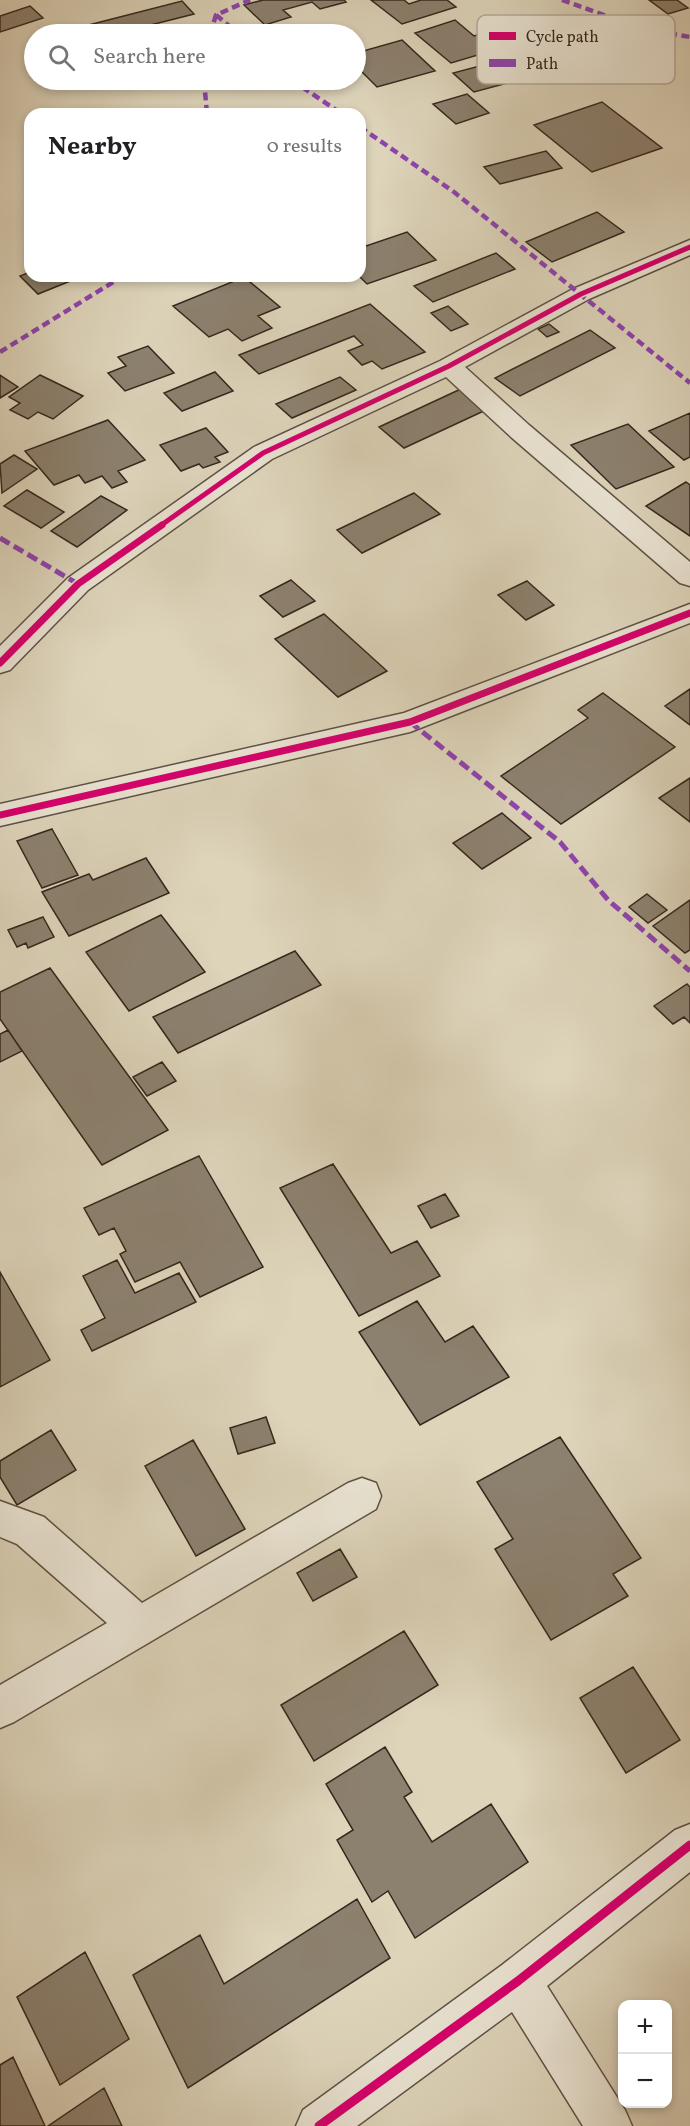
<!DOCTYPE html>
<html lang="en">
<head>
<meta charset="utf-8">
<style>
	body { margin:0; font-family:Vollkorn,serif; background:#f6f6f6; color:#202124 }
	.controls { position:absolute; right:18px; bottom:18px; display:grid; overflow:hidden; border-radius:12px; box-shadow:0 3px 9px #0003 }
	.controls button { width:54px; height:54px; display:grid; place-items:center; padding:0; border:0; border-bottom:2px solid #e0e0e0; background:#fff; color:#202124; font:30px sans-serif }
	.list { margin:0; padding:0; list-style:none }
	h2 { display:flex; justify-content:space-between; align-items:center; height:78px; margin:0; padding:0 24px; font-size:26px }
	h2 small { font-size:20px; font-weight:400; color:#757577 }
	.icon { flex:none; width:33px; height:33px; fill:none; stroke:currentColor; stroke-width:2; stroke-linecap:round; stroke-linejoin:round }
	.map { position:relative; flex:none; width:690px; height:2126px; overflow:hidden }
	.search { position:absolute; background:#fff; box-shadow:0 3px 9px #0003; left:24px; top:24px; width:342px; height:66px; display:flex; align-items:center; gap:15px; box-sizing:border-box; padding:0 21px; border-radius:33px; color:#757577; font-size:22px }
	.panel { position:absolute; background:#fff; box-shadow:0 3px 9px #0003; left:24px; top:108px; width:342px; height:174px; border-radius:18px }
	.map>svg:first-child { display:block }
</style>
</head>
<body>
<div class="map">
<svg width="690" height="2126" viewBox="0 0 690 2126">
	<rect width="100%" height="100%" fill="#ddd4ba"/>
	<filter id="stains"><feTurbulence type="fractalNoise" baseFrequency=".00333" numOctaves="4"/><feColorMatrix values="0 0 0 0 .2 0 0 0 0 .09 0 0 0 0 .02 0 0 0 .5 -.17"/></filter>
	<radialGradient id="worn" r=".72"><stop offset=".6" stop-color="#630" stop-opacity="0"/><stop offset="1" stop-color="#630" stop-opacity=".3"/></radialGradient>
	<path fill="#8c816f" stroke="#34271d" stroke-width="1.5" d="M 263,0 L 344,0 L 346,2 L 320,9 L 312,2 L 283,10 L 291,17 L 265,25 L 244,5 Z
		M 371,0 L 404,0 L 409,4 L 421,0 L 447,0 L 456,7 L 402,24 Z
		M 649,0 L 677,0 L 688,8 L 668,14 Z
		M 182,1 L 194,14 L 115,34 L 88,34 L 81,27 Z
		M 30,6 L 43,18 L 0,32 L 0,16 Z
		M 455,20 L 474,36 L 486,32 L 505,47 L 451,63 L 415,33 Z
		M 402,40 L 435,71 L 377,87 L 356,66 L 356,53 Z
		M 487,64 L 508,83 L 474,92 L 453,73 Z
		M 467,94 L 489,113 L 456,124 L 433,104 Z
		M 602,102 L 662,148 L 592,172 L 534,125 Z
		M 546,151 L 562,168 L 500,184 L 484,167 Z
		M 597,212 L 624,232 L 552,262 L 526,242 Z
		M 407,232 L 436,260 L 367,284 L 359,276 L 360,248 Z
		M 496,253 L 515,269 L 433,302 L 414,286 Z
		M 30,272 L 30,276 L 69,276 L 73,280 L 38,294 L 20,276 Z
		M 244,277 L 280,307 L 258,316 L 272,328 L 242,341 L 228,329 L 209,337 L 173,306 Z
		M 370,304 L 425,352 L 382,369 L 372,361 L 362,365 L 348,351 L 363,345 L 354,336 L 259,374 L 239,355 Z
		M 448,306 L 468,324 L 451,331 L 431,313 Z
		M 549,324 L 559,332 L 547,337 L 538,329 Z
		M 590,330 L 615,348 L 520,396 L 495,378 Z
		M 148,346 L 174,373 L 125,391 L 108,373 L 126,366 L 118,357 Z
		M 215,372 L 233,391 L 182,411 L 164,393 Z
		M 0,375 L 18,387 L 0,398 Z
		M 40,375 L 83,396 L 53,419 L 38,412 L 28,419 L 10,410 L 20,403 L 9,397 Z
		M 340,377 L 356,390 L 292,418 L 276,404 Z
		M 463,388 L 488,409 L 404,448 L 379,427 Z
		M 690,413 L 690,457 L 684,460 L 649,431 Z
		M 108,420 L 145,460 L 118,471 L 127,482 L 112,488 L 102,476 L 85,483 L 79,475 L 54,485 L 25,451 Z
		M 628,424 L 674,467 L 616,489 L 571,445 Z
		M 206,428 L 228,452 L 215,457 L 220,462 L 203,468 L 199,464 L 181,471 L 160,445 Z
		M 14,455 L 37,469 L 2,493 L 0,464 Z
		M 686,482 L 690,485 L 690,536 L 646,506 Z
		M 27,490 L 64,512 L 41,528 L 4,506 Z
		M 414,493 L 440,514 L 362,553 L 337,530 Z
		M 101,496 L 127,510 L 77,547 L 51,531 Z
		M 291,580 L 315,601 L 283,617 L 260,596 Z
		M 527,581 L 554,605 L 526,620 L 498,595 Z
		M 324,614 L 387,671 L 338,697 L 275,639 Z
		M 690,689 L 690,725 L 665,706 Z
		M 603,693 L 675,747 L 561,824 L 501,776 L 588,718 L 578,710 Z
		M 690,778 L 690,822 L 659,798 Z
		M 502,813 L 531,838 L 482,869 L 453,843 Z
		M 52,829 L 78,875 L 42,888 L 17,841 Z
		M 146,858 L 169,893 L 69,936 L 42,892 L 89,874 L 93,880 Z
		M 647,894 L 667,910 L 648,923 L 629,907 Z
		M 690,900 L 690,950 L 685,953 L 653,926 Z
		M 161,915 L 205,972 L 129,1011 L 86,952 Z
		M 43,917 L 54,937 L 28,948 L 26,943 L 17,947 L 8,930 Z
		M 295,951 L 321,985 L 178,1053 L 153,1017 Z
		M 50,968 L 168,1130 L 102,1165 L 0,1019 L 0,992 Z
		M 687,984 L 690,987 L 690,1023 L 684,1017 L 673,1024 L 654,1006 Z
		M 8,1030 L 22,1051 L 0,1062 L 0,1034 Z
		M 162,1062 L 176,1081 L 147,1096 L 133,1077 Z
		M 199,1156 L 263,1267 L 200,1297 L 180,1262 L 135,1282 L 120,1254 L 126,1251 L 114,1228 L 99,1235 L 84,1208 Z
		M 333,1164 L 391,1253 L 417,1241 L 440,1276 L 359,1316 L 280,1188 Z
		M 445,1194 L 459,1216 L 431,1228 L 418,1206 Z
		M 117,1260 L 135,1293 L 179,1273 L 196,1302 L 92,1351 L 81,1330 L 105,1318 L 83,1276 Z
		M 0,1272 L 50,1360 L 0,1387 Z
		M 417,1301 L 445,1342 L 473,1326 L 509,1377 L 420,1425 L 359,1332 Z
		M 266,1417 L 275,1443 L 238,1454 L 230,1428 Z
		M 51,1430 L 76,1470 L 17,1505 L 0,1477 L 0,1461 Z
		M 560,1437 L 641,1558 L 613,1574 L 628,1596 L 551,1640 L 495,1549 L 513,1539 L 477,1482 Z
		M 193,1440 L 245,1529 L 196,1556 L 145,1466 Z
		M 340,1549 L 357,1577 L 313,1601 L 297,1573 Z
		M 404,1631 L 438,1685 L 314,1761 L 281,1705 Z
		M 633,1667 L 680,1740 L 626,1773 L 580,1698 Z
		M 385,1747 L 412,1792 L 404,1797 L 432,1842 L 491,1804 L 528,1862 L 415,1938 L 388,1891 L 372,1902 L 337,1840 L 353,1830 L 326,1784 Z
		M 357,1899 L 390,1958 L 188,2088 L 133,1975 L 200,1935 L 224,1984 Z
		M 85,1952 L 129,2039 L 60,2085 L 17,1997 Z
		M 13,2057 L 45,2126 L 0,2126 L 0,2065 Z
		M 104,2088 L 122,2126 L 48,2126 Z"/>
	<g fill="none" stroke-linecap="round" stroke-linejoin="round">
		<defs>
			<path id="minor" d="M 690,240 L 690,255 L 589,299 L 465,367 L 529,425 L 690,562 L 690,586 L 680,583 L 511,437 L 446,377 L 272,459 L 88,590 L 10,670 L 0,673 L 0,646 L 68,578 L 254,447 L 440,361 L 573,289 Z
				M 690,604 L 690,623 L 410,732 L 0,826 L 0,804 L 404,713 Z
				M 362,1478 L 376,1483 L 381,1496 L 376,1509 L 14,1722 L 0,1728 L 0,1685 L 107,1623 L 17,1544 L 0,1537 L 0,1501 L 44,1517 L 142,1603 L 348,1483 Z
				M 690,1824 L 690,1872 L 547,1986 L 625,2110 L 632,2126 L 583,2126 L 512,2012 L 357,2126 L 296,2126 L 303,2110 L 502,1965 L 675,1830 Z"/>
		</defs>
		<use href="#minor" stroke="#5e5244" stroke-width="3"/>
		<use href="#minor" fill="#e9e3d2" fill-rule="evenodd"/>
		<path stroke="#8e44ad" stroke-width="4.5" stroke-dasharray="8 4.5" stroke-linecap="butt" d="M 562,0 L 643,29 L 690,37
			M 216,15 L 239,34
			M 210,34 L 216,15 L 250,0
			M 204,80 L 207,114
			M 292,80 L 342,114
			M 360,127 L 454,192 L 690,383
			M 0,352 L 123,276"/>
		<path stroke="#8e44ad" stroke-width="5" stroke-dasharray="11 5" stroke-linecap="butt" d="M 0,538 L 78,584
			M 410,722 L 560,842 L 608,900 L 690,971"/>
		<defs>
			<path id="cycleway-far2" d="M 160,526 L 263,453 L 449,366 L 581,294 L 690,247"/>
			<path id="cycleway-far1" d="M 0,663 L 78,584 L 162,525
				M 0,815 L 410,722 L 690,613"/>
			<path id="cycleway" d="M 319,2126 L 518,1981 L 690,1845"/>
		</defs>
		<use href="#cycleway-far2" stroke="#e9e3d2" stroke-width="8"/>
		<use href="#cycleway-far1" stroke="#e9e3d2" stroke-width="10"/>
		<use href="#cycleway" stroke="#e9e3d2" stroke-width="13"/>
		<use href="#cycleway-far2" stroke="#d6006c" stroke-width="5"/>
		<use href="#cycleway-far1" stroke="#d6006c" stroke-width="7"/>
		<use href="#cycleway" stroke="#d6006c" stroke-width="9"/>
	</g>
	<rect x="477" y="15" width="198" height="69" rx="9" fill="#e9e3d2" stroke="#b3ab9c" stroke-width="1.5"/>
	<rect x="489" y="32" width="27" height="8" fill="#d6006c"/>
	<rect x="489" y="59" width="27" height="8" fill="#8e44ad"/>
	<g font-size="16" fill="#34271d">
		<text x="526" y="42">Cycle path</text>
		<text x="526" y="69">Path</text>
	</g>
	<rect width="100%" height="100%" filter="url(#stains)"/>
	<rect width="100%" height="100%" fill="url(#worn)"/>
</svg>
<div class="controls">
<button>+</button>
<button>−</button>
</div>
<div class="search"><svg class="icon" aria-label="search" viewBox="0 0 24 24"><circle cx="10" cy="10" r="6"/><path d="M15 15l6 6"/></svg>Search here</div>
<section class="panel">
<h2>Nearby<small>0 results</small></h2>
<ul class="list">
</ul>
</section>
</div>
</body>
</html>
